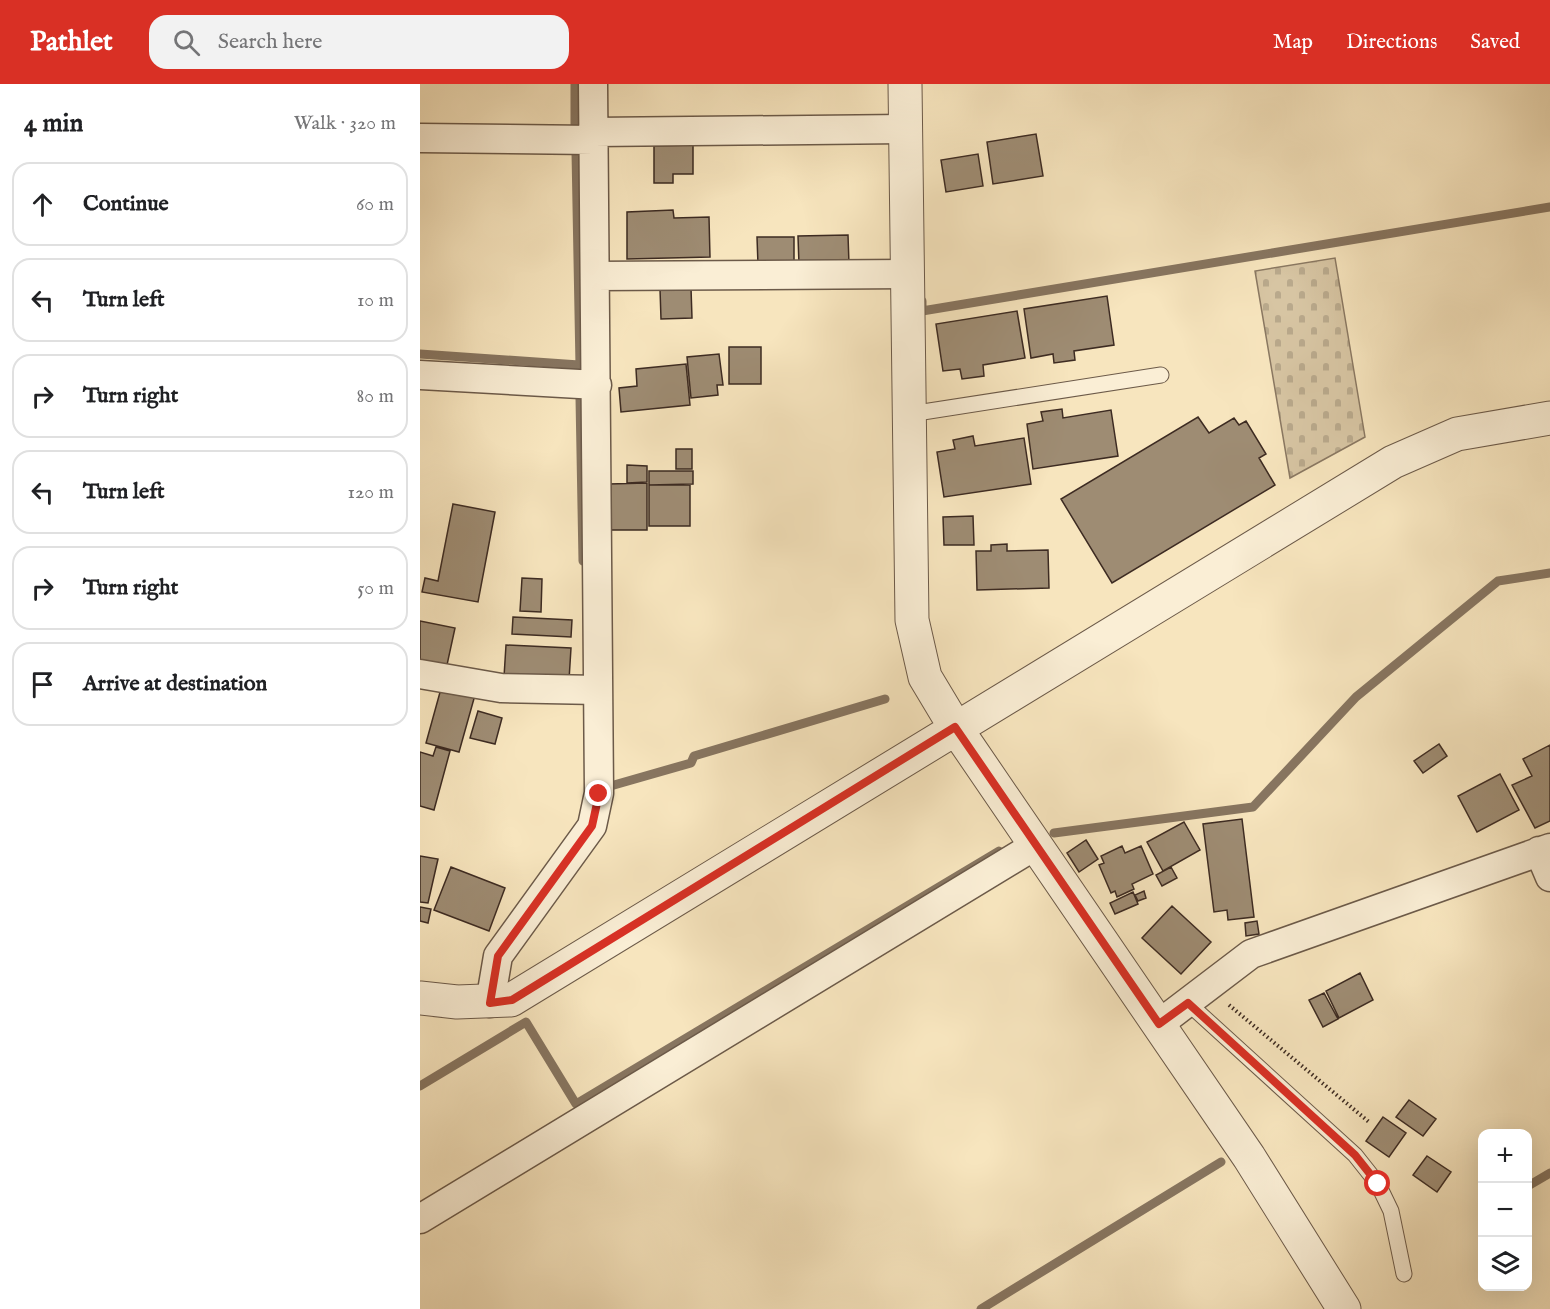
<!DOCTYPE html>
<html lang="en">
<head>
<meta charset="utf-8">
<style>
	body { margin:0; font-family:"IM FELL English",serif; background:#f2f2f2; color:#202124 }
	.controls { position:absolute; right:18px; bottom:18px; display:grid; overflow:hidden; border-radius:12px; box-shadow:0 6px 24px #0002 }
	.controls button { width:54px; height:54px; display:grid; place-items:center; padding:0; border:0; border-bottom:2px solid #e0e0e0; background:#fff; color:#202124; font:30px sans-serif }
	.stop { position:absolute; width:18px; height:18px; margin:-14px; border:4px solid #d93025; border-radius:50%; background:#fff }
	.stop.end { background:#d93025; border-color:#fff; box-shadow:0 2px 6px #0008 }
	.list { margin:0; padding:0; list-style:none }
	h2 { display:flex; justify-content:space-between; align-items:center; height:78px; margin:0; padding:0 24px; font-size:26px }
	h2 small { font-size:20px; font-weight:400; color:#757577 }
	.list li { display:grid; grid-template-columns:39px 1fr auto; gap:18px; align-items:center; box-sizing:border-box; height:84px; margin:0 12px 12px; padding:0 12px; border:2px solid #e0e0e0; border-radius:18px }
	.list b { display:block; font-size:22px; white-space:nowrap }
	.list em { font-size:20px; font-style:normal; color:#757577 }
	.icon { flex:none; width:33px; height:33px; fill:none; stroke:currentColor; stroke-width:2; stroke-linecap:round; stroke-linejoin:round }
	.map { position:relative; flex:none; width:1130px; height:1225px; overflow:hidden }
	header { display:flex; align-items:center; gap:36px; box-sizing:border-box; height:84px; padding:0 30px; background:#d93025; color:#fff }
	header strong { font-size:28px }
	nav { display:flex; gap:33px; margin-inline-start:auto; font-size:21px }
	.search { width:420px; height:54px; background:#f2f2f2; display:flex; align-items:center; gap:15px; box-sizing:border-box; padding:0 21px; border-radius:18px; color:#757577; font-size:22px }
	main { display:flex }
	aside { flex:1; background:#fff }
	.map>svg:first-child { display:block }
</style>
</head>
<body>
<header>
<strong>Pathlet</strong>
<div class="search"><svg class="icon" aria-label="search" viewBox="0 0 24 24"><circle cx="10" cy="10" r="6"/><path d="M15 15l6 6"/></svg>Search here</div>
<nav><a>Map</a><a>Directions</a><a>Saved</a></nav>
</header>
<main>
<aside>
<h2>4 min<small>Walk · 320 m</small></h2>
<ul class="list">
<li><svg class="icon" aria-label="ahead" viewBox="0 0 24 24"><path d="M12 20V5M6 11l6-6 6 6"/></svg><div><b>Continue</b></div><em>60 m</em></li>
<li><svg class="icon" aria-label="left" viewBox="0 0 24 24"><path d="M17 20v-9H6M10 6l-5 5 5 5"/></svg><div><b>Turn left</b></div><em>10 m</em></li>
<li><svg class="icon" aria-label="right" viewBox="0 0 24 24"><path d="M7 20v-9h11M14 6l5 5-5 5"/></svg><div><b>Turn right</b></div><em>80 m</em></li>
<li><svg class="icon" aria-label="left" viewBox="0 0 24 24"><path d="M17 20v-9H6M10 6l-5 5 5 5"/></svg><div><b>Turn left</b></div><em>120 m</em></li>
<li><svg class="icon" aria-label="right" viewBox="0 0 24 24"><path d="M7 20v-9h11M14 6l5 5-5 5"/></svg><div><b>Turn right</b></div><em>50 m</em></li>
<li><svg class="icon" aria-label="arrive" viewBox="0 0 24 24"><path d="M6 21V4h12l-3 4 3 4H6"/></svg><div><b>Arrive at destination</b></div></li>
</ul>
</aside>
<div class="map">
<svg width="1130" height="1225" viewBox="0 0 1130 1225">
	<defs>
		<pattern id="cemetery-stones" width="16" height="16" patternUnits="userSpaceOnUse" patternTransform="scale(1.5)"><rect width="16" height="16" fill="#d7c5a3"/><path d="M2 7V4a2 2 0 0 1 4 0v3zM10 15v-3a2 2 0 0 1 4 0v3z" fill="#b9a98c"/></pattern>
	</defs>
	<rect width="100%" height="100%" fill="#f7e5be"/>
	<filter id="stains"><feTurbulence type="fractalNoise" baseFrequency=".00333" numOctaves="4"/><feColorMatrix values="0 0 0 0 .2 0 0 0 0 .09 0 0 0 0 .02 0 0 0 .5 -.17"/></filter>
	<radialGradient id="worn" r=".72"><stop offset=".6" stop-color="#630" stop-opacity="0"/><stop offset="1" stop-color="#630" stop-opacity=".3"/></radialGradient>
	<path fill="url(#cemetery-stones)" stroke="#8a7862" stroke-width="1.5" d="M 915,174 L 945,353 L 870,394 L 835,187 Z"/>
	<g fill="none" stroke-linecap="round" stroke-linejoin="round">
		<path stroke="#877560" stroke-width="9" d="M 155,40 L 155,0
			M 156,68 L 160,282
			M 502,217 L 502,227 L 1130,123
			M 0,270 L 159,281
			M 160,314 L 163,477
			M 194,701 L 271,679 L 274,672 L 465,615
			M 634,749 L 833,723 L 936,613 L 1078,497 L 1130,489
			M 0,1002 L 106,938 L 156,1020 L 579,767
			M 1108,1102 L 1130,1089
			M 561,1225 L 801,1078"/>
	</g>
	<path fill="#9e8c73" stroke="#3d2b22" stroke-width="1.5" d="M 616,50 L 623,92 L 573,100 L 567,58 Z
		M 273,61 L 273,90 L 253,90 L 253,99 L 234,99 L 234,62 Z
		M 558,70 L 563,102 L 526,108 L 521,76 Z
		M 253,126 L 254,134 L 289,133 L 290,173 L 207,175 L 207,128 Z
		M 428,151 L 429,180 L 379,181 L 378,152 Z
		M 337,153 L 374,153 L 374,180 L 338,181 Z
		M 271,204 L 272,234 L 241,235 L 240,205 Z
		M 687,212 L 694,261 L 654,267 L 655,276 L 634,279 L 633,270 L 611,274 L 604,225 Z
		M 597,227 L 605,274 L 563,281 L 564,292 L 542,295 L 540,285 L 523,287 L 516,240 Z
		M 309,263 L 341,263 L 341,300 L 309,300 Z
		M 299,270 L 303,301 L 297,301 L 298,311 L 271,314 L 267,273 Z
		M 266,280 L 270,321 L 201,328 L 199,304 L 217,302 L 216,285 Z
		M 642,325 L 643,334 L 691,326 L 698,372 L 613,385 L 607,340 L 623,337 L 621,328 Z
		M 778,333 L 789,349 L 814,334 L 819,341 L 826,337 L 846,370 L 839,374 L 855,401 L 692,499 L 641,415 Z
		M 553,352 L 555,362 L 604,354 L 611,400 L 524,413 L 517,368 L 535,365 L 533,356 Z
		M 256,365 L 272,365 L 272,385 L 256,385 Z
		M 207,381 L 227,382 L 227,398 L 207,399 Z
		M 229,387 L 273,387 L 273,400 L 229,401 Z
		M 227,399 L 227,446 L 189,446 L 189,400 Z
		M 229,401 L 270,401 L 270,442 L 229,442 Z
		M 33,420 L 75,428 L 58,518 L 2,508 L 5,494 L 18,497 Z
		M 553,432 L 554,461 L 524,461 L 523,433 Z
		M 587,460 L 587,467 L 628,466 L 629,504 L 557,506 L 556,467 L 571,467 L 571,461 Z
		M 102,494 L 122,495 L 121,528 L 100,527 Z
		M 93,533 L 152,536 L 151,553 L 92,550 Z
		M 0,537 L 35,544 L 27,581 L 0,576 Z
		M 86,561 L 151,564 L 149,596 L 84,593 Z
		M 22,601 L 55,611 L 39,668 L 6,659 Z
		M 58,627 L 82,634 L 75,660 L 50,654 Z
		M 1019,660 L 1027,672 L 1003,689 L 994,677 Z
		M 1130,661 L 1130,737 L 1115,744 L 1092,701 L 1112,692 L 1103,675 Z
		M 16,663 L 30,667 L 14,726 L 0,722 L 0,668 L 13,672 Z
		M 1080,690 L 1099,726 L 1057,748 L 1038,712 Z
		M 822,735 L 834,833 L 808,836 L 807,826 L 794,828 L 783,740 Z
		M 764,738 L 780,766 L 743,787 L 727,758 Z
		M 666,756 L 678,775 L 659,788 L 647,769 Z
		M 702,762 L 705,769 L 721,762 L 733,790 L 712,800 L 714,805 L 697,813 L 695,807 L 691,809 L 679,781 L 684,779 L 681,772 Z
		M 0,772 L 18,775 L 8,819 L 0,818 Z
		M 31,783 L 85,804 L 69,847 L 14,826 Z
		M 751,783 L 757,794 L 742,802 L 736,791 Z
		M 724,807 L 726,814 L 718,817 L 715,811 Z
		M 713,808 L 718,820 L 695,830 L 690,819 Z
		M 752,822 L 791,858 L 761,890 L 722,854 Z
		M 0,823 L 11,825 L 8,839 L 0,837 Z
		M 837,837 L 839,850 L 826,852 L 825,839 Z
		M 940,889 L 953,916 L 919,934 L 906,907 Z
		M 904,909 L 918,935 L 903,943 L 889,916 Z
		M 989,1016 L 1016,1035 L 1003,1052 L 976,1033 Z
		M 963,1033 L 986,1049 L 969,1073 L 946,1057 Z
		M 1007,1072 L 1031,1088 L 1017,1108 L 993,1091 Z"/>
	<g fill="none" stroke-linecap="round" stroke-linejoin="round">
		<defs>
			<path id="service" d="M 490,330 L 741,291
				M 768,919 L 935,1071 L 958,1100 L 971,1127 L 984,1190"/>
			<path id="minor" d="M 174,48 L 485,45
				M 0,54 L 173,56
				M 175,192 L 488,190
				M 0,291 L 177,301
				M 0,590 L 81,604 L 178,606
				M 1119,767 L 1130,793
				M 70,919 L 78,872 L 172,742 L 179,709 L 173,0
				M 739,940 L 831,870 L 1130,764
				M 0,1135 L 616,761"/>
			<path id="tertiary" d="M 485,0 L 492,536 L 505,593 L 535,643 L 829,1073 L 924,1225
				M 0,914 L 37,918 L 91,916 L 973,378 L 1037,350 L 1130,334"/>
		</defs>
		<use href="#service" stroke="#6c5a49" stroke-width="17"/>
		<use href="#minor" stroke="#6c5a49" stroke-width="31"/>
		<use href="#tertiary" stroke="#6c5a49" stroke-width="35"/>
		<path stroke="#3d2b22" stroke-width="4" stroke-dasharray="1.5 3" stroke-linecap="butt" d="M 809,921 L 949,1038"/>
		<use href="#service" stroke="#faeed5" stroke-width="15"/>
		<use href="#minor" stroke="#faeed5" stroke-width="28"/>
		<use href="#tertiary" stroke="#faeed5" stroke-width="33"/>
	</g>
	<g fill="none" stroke-linecap="round" stroke-linejoin="round">
		<path stroke="#d93025" stroke-width="8" d="M 179,710 L 172,742 L 78,872 L 70,919 L 92,916 L 535,643 L 739,940 L 768,919 L 935,1071 L 958,1100"/>
	</g>
	<rect width="100%" height="100%" filter="url(#stains)"/>
	<rect width="100%" height="100%" fill="url(#worn)"/>
</svg>
<div class="controls">
<button>+</button>
<button>−</button>
<button><svg class="icon" aria-label="layers" viewBox="0 0 24 24"><path d="M12 4l9 5-9 5-9-5zM3 14l9 5 9-5"/></svg></button>
</div>
<div class="stop" style="left:958px;top:1100px"></div>
<div class="stop end" style="left:179px;top:710px"></div>
</div>
</main>
</body>
</html>
